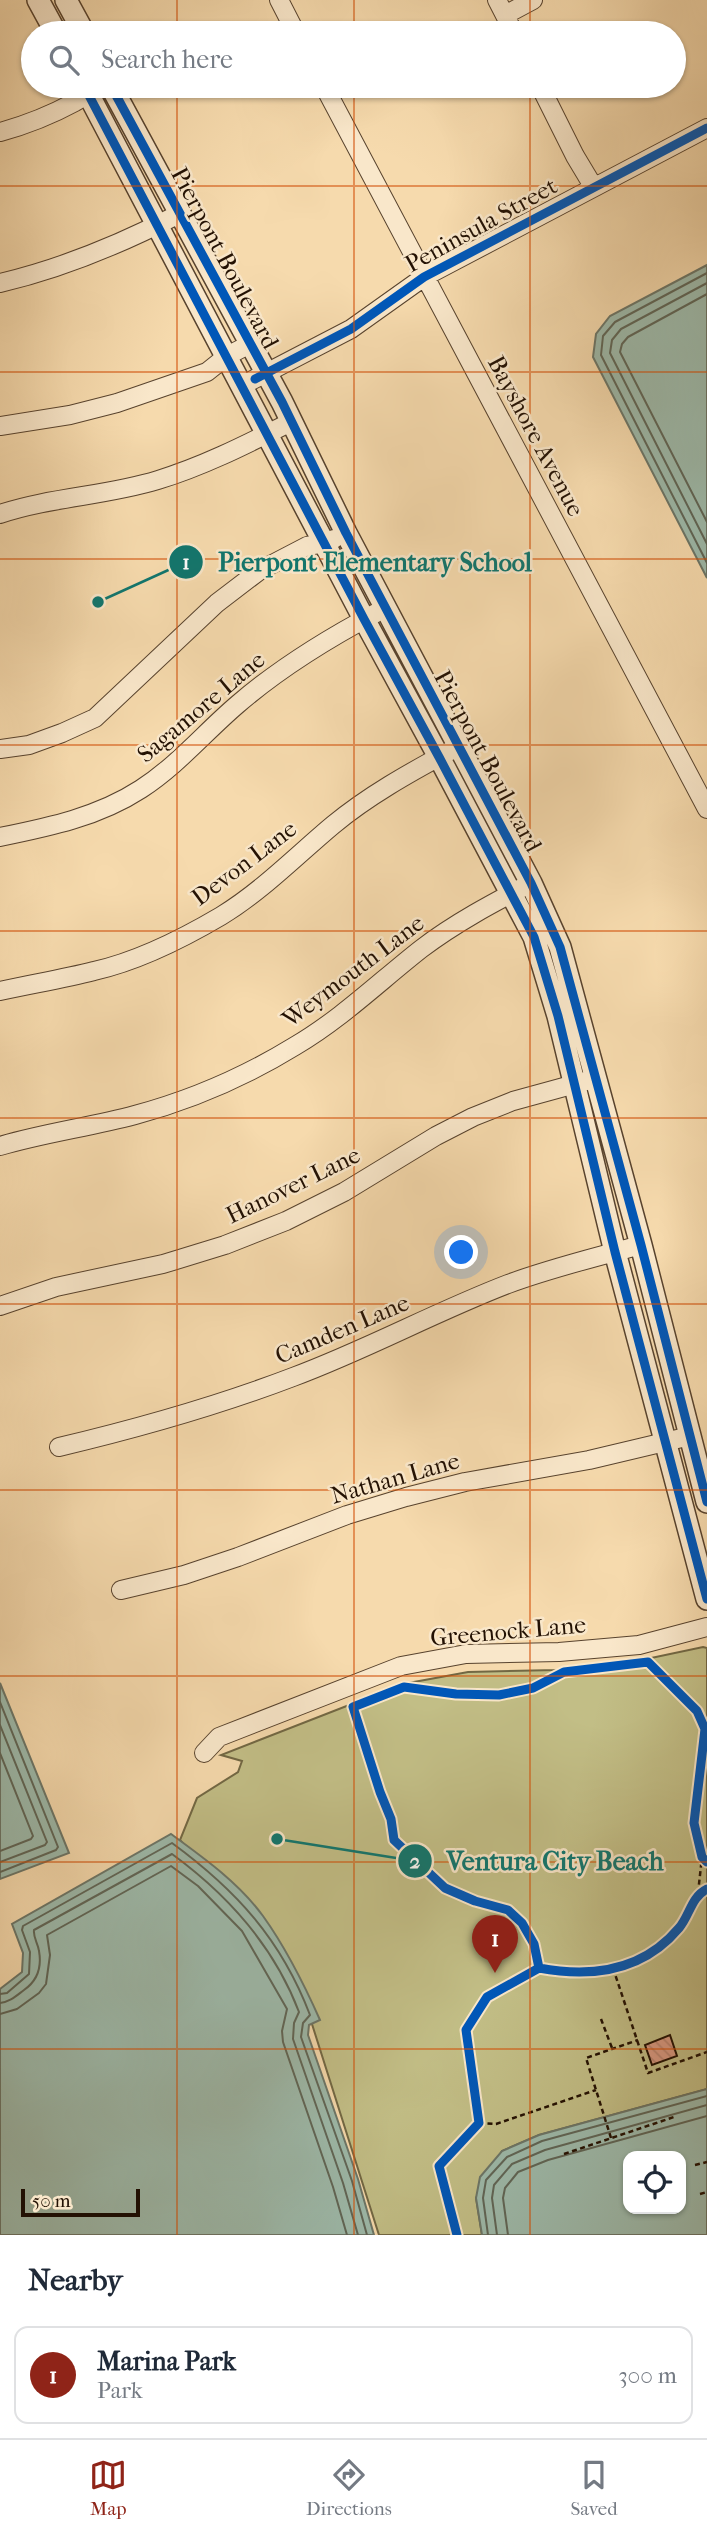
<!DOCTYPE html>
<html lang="en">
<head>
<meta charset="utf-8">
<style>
	body { margin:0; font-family:"IM FELL French Canon",serif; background:#f6f6f7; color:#1f2937 }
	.controls { position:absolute; right:21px; bottom:21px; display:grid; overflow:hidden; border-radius:14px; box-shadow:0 2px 5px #0004 }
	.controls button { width:63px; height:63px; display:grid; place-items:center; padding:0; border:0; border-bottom:2px solid #e0e1e3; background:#fff; color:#1f2937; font:35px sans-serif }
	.scale { position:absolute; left:21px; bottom:18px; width:119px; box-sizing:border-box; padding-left:7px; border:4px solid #231103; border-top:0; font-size:19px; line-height:24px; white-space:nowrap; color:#231103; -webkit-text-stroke:5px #f9e7ca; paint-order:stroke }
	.you { position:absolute; left:462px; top:1253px; width:24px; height:24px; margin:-18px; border:5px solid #fff; border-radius:50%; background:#1a73e8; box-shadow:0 0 0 10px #1a73e833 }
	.badge { display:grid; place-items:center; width:46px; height:46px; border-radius:50%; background:#8f2418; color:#fff; font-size:23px; font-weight:700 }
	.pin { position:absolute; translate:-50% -58px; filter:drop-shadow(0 2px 4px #0008) }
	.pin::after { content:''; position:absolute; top:37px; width:24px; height:21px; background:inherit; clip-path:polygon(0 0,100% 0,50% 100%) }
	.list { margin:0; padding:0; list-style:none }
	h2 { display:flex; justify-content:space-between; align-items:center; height:91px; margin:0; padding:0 28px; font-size:30px }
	h2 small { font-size:23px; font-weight:400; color:#747a83 }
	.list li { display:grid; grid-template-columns:46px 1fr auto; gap:21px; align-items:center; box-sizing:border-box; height:98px; margin:0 14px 14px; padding:0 14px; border:2px solid #e0e1e3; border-radius:14px }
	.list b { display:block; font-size:26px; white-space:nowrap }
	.list p { margin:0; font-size:23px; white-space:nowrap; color:#747a83 }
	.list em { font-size:23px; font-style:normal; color:#747a83 }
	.icon { flex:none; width:38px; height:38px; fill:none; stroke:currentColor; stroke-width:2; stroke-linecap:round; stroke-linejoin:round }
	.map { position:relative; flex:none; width:707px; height:2235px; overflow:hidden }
	.search { position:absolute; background:#fff; box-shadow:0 2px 5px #0004; left:21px; right:21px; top:21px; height:77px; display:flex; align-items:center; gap:18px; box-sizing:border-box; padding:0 24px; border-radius:38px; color:#747a83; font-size:26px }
	.sheet { height:203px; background:#fff }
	nav { display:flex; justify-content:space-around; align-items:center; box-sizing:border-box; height:98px; border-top:2px solid #e0e1e3; background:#fff; font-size:19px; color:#747a83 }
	nav a { display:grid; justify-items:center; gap:4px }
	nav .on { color:#8f2418 }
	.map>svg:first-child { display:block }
</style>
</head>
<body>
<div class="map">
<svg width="707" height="2235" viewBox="0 0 707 2235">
	<defs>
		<pattern id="building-back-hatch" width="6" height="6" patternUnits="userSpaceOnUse" patternTransform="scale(1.75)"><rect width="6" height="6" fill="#da9b84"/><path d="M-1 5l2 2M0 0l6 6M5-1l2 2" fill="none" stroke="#bb8470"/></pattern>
	</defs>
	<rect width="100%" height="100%" fill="#f6daad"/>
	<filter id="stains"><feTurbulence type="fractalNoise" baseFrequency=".00286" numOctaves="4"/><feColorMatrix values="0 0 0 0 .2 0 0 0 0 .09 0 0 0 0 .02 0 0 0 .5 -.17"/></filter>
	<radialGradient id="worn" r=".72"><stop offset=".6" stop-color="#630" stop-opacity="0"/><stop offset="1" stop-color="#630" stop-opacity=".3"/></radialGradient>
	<path fill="#c2be86" stroke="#726844" stroke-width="2" d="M 703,1647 L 707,1648 L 707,2089 L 539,2135 L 502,2151 L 476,2198 L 482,2235 L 379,2235 L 311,2021 L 253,1924 L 180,1840 L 197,1798 L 238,1772 L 242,1761 L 221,1755 L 403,1684 L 468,1672 L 557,1670 L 637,1661 Z"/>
	<path fill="#9dbaab" stroke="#6c7668" stroke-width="2" fill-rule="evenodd" d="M 707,265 L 707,578 L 593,357 L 596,334 L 610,316 Z
		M 0,1683 L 69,1853 L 0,1879 Z
		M 171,1834 C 204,1858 239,1883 263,1916 C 286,1948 304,1984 320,2020 L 309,2025 L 308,2035 L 358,2179 L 374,2235 L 0,2235 L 0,1989 L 22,1972 L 23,1953 L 12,1924 Z
		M 707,2089 L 707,2235 L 482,2235 L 476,2198 L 480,2177 L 502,2151 L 539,2135 ZM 681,2156 L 681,2209 L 628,2209 L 628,2156 Z"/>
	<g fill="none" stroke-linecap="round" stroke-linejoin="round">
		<path stroke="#606657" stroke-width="2" d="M 707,273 L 615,322 L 603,336 L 601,355 L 707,563
			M 707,283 L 621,329 L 612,340 L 610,353 L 707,544
			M 707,294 L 628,337 L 622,344 L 620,352 L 707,522
			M 0,1702 L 58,1847 L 56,1850 L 0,1872
			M 0,1725 L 47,1842 L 45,1845 L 0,1862
			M 0,1753 L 33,1836 L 31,1839 L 0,1851
			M 0,1994 L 7,1993 L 29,1974 L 30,1952 L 22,1930 L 23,1926 L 172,1843 C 236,1890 281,1939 310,2015 L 303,2023 L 301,2037 L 352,2181 L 367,2235
			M 0,2003 C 10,2002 16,1996 24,1990 C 37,1981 42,1968 39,1951 C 38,1943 33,1938 34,1930 L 172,1854 C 228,1895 274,1946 299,2012 L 294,2023 L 293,2039 L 343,2183 L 358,2235
			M 0,2014 L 17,2009 L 39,1993 L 46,1984 L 50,1955 L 47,1935 L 171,1866 L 198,1886 L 242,1931 L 287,2009 L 282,2031 L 283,2042 L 333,2187 L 347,2235
			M 488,2235 L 483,2198 L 486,2180 L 507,2157 L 542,2141 L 707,2096
			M 497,2235 L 492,2198 L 494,2185 L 512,2164 L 545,2150 L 707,2105
			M 508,2235 L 503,2198 L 505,2188 L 518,2172 L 548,2160 L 707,2116"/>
	</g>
	<path fill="url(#building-back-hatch)" stroke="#231103" stroke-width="2" d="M 670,2035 L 677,2056 L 652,2065 L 645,2045 Z"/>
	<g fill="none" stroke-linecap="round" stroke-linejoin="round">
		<defs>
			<path id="minor" d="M 279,0 L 296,33
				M 497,0 L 514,33
				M 505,15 L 533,0
				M 324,86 L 707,809
				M 540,86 L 575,156 L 593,186
				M 0,132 C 26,125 51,115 75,102 C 83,98 90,90 98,86
				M 0,283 C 64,268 121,244 179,214
				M 243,385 L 351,329 L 424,277 L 707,128
				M 0,426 L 70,415 L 117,403 L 207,372 L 227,356 L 250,344
				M 0,514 C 51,497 106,496 158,480 C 204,466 247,444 291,422
				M 0,749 L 29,745 L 62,733 L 95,718 L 217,603 L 259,571 L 307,546 L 325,543 L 334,539
				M 0,837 C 49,827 98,817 141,789 C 178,765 205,732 238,704 C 281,667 327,639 376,613
				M 0,991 C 31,984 63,979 94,971 C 139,961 182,939 221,916 C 262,891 296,856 333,825 C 368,796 409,773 450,751
				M 0,1146 C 44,1133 90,1127 135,1115 C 191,1100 246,1076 295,1046 C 341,1019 379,982 421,949 C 455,923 493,903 531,883
				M 0,1306 L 56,1287 L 163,1264 L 225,1245 L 286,1221 L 344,1192 L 436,1136 L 473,1117 L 513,1101 L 586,1081
				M 59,1447 C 139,1428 217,1406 293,1377 C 366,1350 435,1312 508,1284 C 551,1268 596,1257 641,1245
				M 121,1590 L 184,1575 L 238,1557 L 347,1515 L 406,1497 L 465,1482 L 589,1460 L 690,1436
				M 204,1753 L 219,1737 L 401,1666 L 466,1654 L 559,1652 L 639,1645 L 707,1627"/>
			<path id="tertiary" d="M 38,0 L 56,33
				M 66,0 L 84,33
				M 84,86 L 364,619 L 439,757 L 534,937 L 558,1016 L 615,1252 L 707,1599
				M 111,86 L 282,402 L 346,533 L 531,883 L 560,947 L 641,1245 L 707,1502"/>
		</defs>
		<use href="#minor" stroke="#58432e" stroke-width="20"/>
		<use href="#tertiary" stroke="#58432e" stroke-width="24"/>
		<path stroke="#231103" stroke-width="2.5" stroke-dasharray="5 3.5" stroke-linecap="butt" d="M 704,1727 L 707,1726
			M 698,1893 L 702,1857
			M 613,1968 L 648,2073 L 707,2052
			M 601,2019 L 612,2048
			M 479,2123 L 496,2124 L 596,2090
			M 611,2138 L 586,2058 L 638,2040
			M 564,2154 L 674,2117
			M 695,2165 L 707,2162
			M 700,2194 L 707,2192"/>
		<use href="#minor" stroke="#f9e7ca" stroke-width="18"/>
		<use href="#tertiary" stroke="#f9e7ca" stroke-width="21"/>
		<defs>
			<path id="cycleway" d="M 84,86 L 364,619 L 439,757 L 534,937 L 558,1016 L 615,1252 L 707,1599
				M 111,86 L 282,402 L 346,533 L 531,883 L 560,947 L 641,1245 L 707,1502
				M 255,379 L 351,329 L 424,277 L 707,128
				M 707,1862 L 702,1857 L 694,1823 L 705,1729 L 697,1711 L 648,1662 L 564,1672 L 533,1688 L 499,1695 L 456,1694 L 404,1687 L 353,1707 L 380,1792 L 391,1819 L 394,1840 L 445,1888 L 475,1901 L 508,1910 L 522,1923 L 534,1944 L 539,1968 C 592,1978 643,1971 679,1928 C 690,1915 691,1897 707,1889
				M 457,2235 L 439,2166 L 479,2123 L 466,2030 L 487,1997 L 539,1968"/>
		</defs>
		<use href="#cycleway" stroke="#f9e7ca" stroke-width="13"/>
		<use href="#cycleway" stroke="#0057b8" stroke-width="9"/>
	</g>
	<path fill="none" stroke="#d4520b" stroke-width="2" stroke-opacity="0.55" d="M 177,0 L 177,33M 354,0 L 354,33M 530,0 L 530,33M 177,86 L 177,2235M 354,86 L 354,2235M 530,86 L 530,2235M 0,186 L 707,186M 0,372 L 707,372M 0,559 L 707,559M 0,745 L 707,745M 0,931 L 707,931M 0,1118 L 707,1118M 0,1304 L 707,1304M 0,1490 L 707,1490M 0,1676 L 707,1676M 0,1862 L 707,1862M 0,2049 L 707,2049"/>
	<g text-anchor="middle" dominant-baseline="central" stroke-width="5" stroke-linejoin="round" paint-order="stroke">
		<g font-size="24" fill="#231103" stroke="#f9e7ca">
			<text transform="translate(481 225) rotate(-29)">Peninsula Street</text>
			<text transform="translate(225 258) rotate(62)">Pierpont Boulevard</text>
			<text transform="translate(536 436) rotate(62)">Bayshore Avenue</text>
			<text transform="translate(201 707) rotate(-40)">Sagamore Lane</text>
			<text transform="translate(488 761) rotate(62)">Pierpont Boulevard</text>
			<text transform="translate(244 863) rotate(-37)">Devon Lane</text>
			<text transform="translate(353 971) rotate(-37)">Weymouth Lane</text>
			<text transform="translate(293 1185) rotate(-26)">Hanover Lane</text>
			<text transform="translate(342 1329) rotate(-23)">Camden Lane</text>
			<text transform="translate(395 1478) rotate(-16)">Nathan Lane</text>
			<text transform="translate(508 1631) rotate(-5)">Greenock Lane</text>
		</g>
	</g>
	<path fill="none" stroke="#0f766e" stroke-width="2.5" d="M98 602L186 562M277 1839L415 1861"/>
	<g fill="#0f766e" stroke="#f9e7ca" stroke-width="2.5">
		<circle cx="98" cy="602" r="7"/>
		<circle cx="277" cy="1839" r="7"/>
		<circle cx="186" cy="562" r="18"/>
		<circle cx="415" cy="1861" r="18"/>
	</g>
	<g font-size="21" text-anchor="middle" font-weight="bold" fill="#fff">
		<text x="186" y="569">1</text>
		<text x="415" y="1868">2</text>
	</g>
	<g font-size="26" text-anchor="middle" font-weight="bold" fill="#0f766e" stroke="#f9e7ca" stroke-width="5" stroke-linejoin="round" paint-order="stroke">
		<text x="375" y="571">Pierpont Elementary School</text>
		<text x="555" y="1870">Ventura City Beach</text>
	</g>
	<rect width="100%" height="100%" filter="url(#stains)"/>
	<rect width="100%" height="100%" fill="url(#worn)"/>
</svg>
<div class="controls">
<button><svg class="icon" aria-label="locate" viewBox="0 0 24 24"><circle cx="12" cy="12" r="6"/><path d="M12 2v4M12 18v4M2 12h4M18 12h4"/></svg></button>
</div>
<div class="scale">50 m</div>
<div class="you"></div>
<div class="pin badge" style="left:495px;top:1973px">1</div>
<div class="search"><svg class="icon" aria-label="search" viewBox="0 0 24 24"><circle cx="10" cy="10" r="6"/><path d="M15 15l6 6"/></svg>Search here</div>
</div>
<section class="sheet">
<h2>Nearby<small></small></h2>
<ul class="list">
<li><span class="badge">1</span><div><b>Marina Park</b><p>Park</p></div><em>300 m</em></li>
</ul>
</section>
<nav>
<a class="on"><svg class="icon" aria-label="map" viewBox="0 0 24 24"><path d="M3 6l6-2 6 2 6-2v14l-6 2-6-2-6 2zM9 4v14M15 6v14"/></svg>Map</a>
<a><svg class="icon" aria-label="directions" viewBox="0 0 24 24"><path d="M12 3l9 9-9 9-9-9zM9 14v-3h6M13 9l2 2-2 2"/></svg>Directions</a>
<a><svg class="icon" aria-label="saved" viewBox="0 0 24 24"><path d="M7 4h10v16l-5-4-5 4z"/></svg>Saved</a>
</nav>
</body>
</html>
